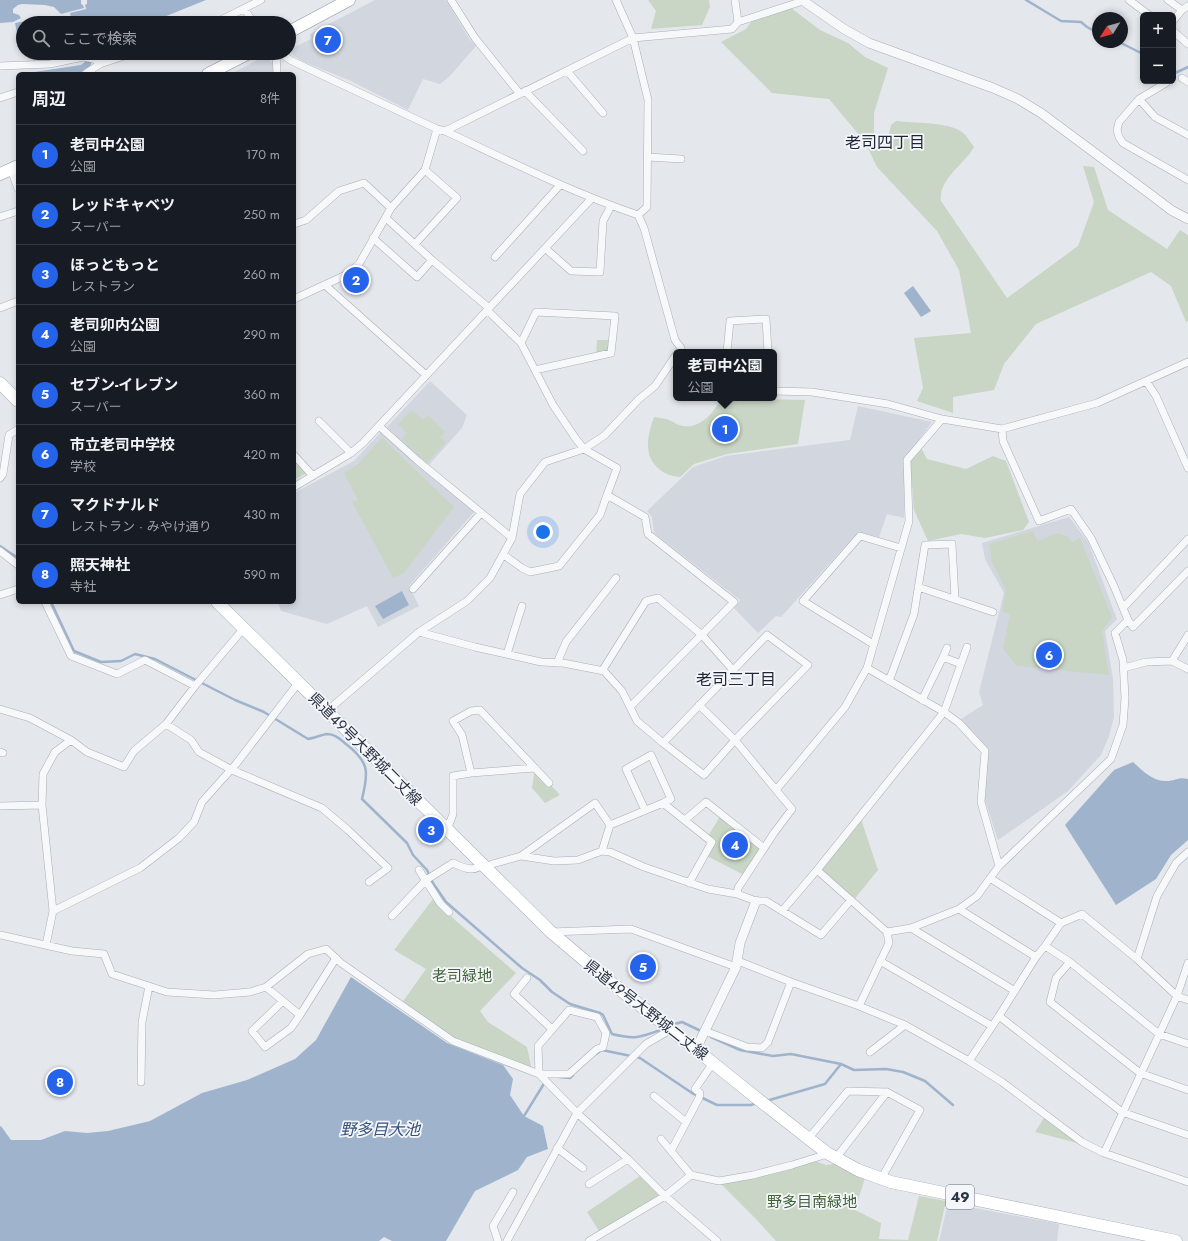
<!DOCTYPE html>
<html lang="ja">
<head>
<meta charset="utf-8">
<style>
	body { margin:0; font-family:Jost,"Noto Sans JP",sans-serif; background:#20242c; color:#f1f3f6 }
	.controls { position:absolute; right:12px; top:12px; display:grid; overflow:hidden; border-radius:6px; box-shadow:0 2px 6px #0003 }
	.controls button { width:36px; height:36px; display:grid; place-items:center; padding:0; border:0; border-bottom:1px solid #363941; background:#171b24; color:#f1f3f6; font:20px sans-serif }
	.compass { position:absolute; left:1092px; top:12px; width:36px; height:36px; border-radius:50%; background:#171b24; box-shadow:0 2px 6px #0003; rotate:233deg }
	.you { position:absolute; left:543px; top:532px; width:14px; height:14px; margin:-10px; border:3px solid #fff; border-radius:50%; background:#1a73e8; box-shadow:0 0 0 6px #1a73e833 }
	.badge { display:grid; place-items:center; width:26px; height:26px; border-radius:50%; background:#2563eb; color:#fff; font-size:13px; font-weight:700 }
	.pin { position:absolute; translate:-50% -50%; border:2px solid #fff; box-shadow:0 1px 4px #0006 }
	.popup { position:absolute; left:673px; top:349px; width:104px; height:52px; box-sizing:border-box; display:grid; place-content:center; border-radius:6px; background:#171b24; filter:drop-shadow(0 1px 3px #0005); font-size:13px; white-space:nowrap; color:#9ea1a6 }
	.popup b { font-size:15px; color:#f1f3f6 }
	.popup::after { content:''; position:absolute; left:50%; top:100%; margin-left:-8px; border:8px solid transparent; border-top-color:#171b24 }
	.list { margin:0; padding:0; list-style:none }
	h2 { display:flex; justify-content:space-between; align-items:center; height:52px; margin:0; padding:0 16px; font-size:17px }
	h2 small { font-size:13px; font-weight:400; color:#9ea1a6 }
	.list li { display:grid; grid-template-columns:26px 1fr auto; gap:12px; align-items:center; box-sizing:border-box; height:60px; padding:0 16px; border-top:1px solid #363941 }
	.list b { display:block; font-size:15px; white-space:nowrap }
	.list p { margin:0; font-size:13px; white-space:nowrap; color:#9ea1a6 }
	.list em { font-size:13px; font-style:normal; color:#9ea1a6 }
	.icon { flex:none; width:22px; height:22px; fill:none; stroke:currentColor; stroke-width:2; stroke-linecap:round; stroke-linejoin:round }
	.map { position:relative; flex:none; width:1188px; height:1241px; overflow:hidden }
	.search { position:absolute; background:#171b24; box-shadow:0 2px 6px #0003; left:16px; top:16px; width:280px; height:44px; display:flex; align-items:center; gap:10px; box-sizing:border-box; padding:0 14px; border-radius:22px; color:#9ea1a6; font-size:15px }
	.panel { position:absolute; background:#171b24; box-shadow:0 2px 6px #0003; left:16px; top:72px; width:280px; height:532px; border-radius:6px }
	.map>svg:first-child { display:block }
</style>
</head>
<body>
<div class="map">
<svg width="1188" height="1241" viewBox="0 0 1188 1241">
	<rect width="100%" height="100%" fill="#e4e7ec"/>
	<path fill="#d2d6de" d="M 375,0 L 446,0 L 470,40 L 477,45 L 449,77 L 440,84 L 423,79 L 408,110 L 349,80 L 304,62 L 295,57 L 289,50 L 311,39 L 310,34 Z
		M 265,56 L 273,63 L 274,74 L 231,74 Z
		M 430,381 L 467,415 L 462,428 L 428,466 L 387,427 Z
		M 858,406 L 932,422 L 904,460 L 904,518 L 887,514 L 879,537 L 858,532 L 781,617 L 776,616 L 758,633 L 734,608 L 740,600 L 654,533 L 652,517 L 647,511 L 693,467 L 726,456 L 850,440 Z
		M 381,432 L 474,512 L 409,586 L 419,606 L 378,627 L 367,606 L 327,624 L 281,611 L 278,602 L 294,602 L 294,493 L 354,461 Z
		M 1069,517 L 1088,542 L 1117,619 L 1105,631 L 1113,679 L 1114,717 L 1109,736 L 1101,755 L 1068,791 L 998,840 L 985,800 L 987,750 L 961,719 L 983,705 L 979,692 L 1004,593 L 985,559 L 982,543 Z
		M 948,1203 L 1059,1224 L 1057,1241 L 939,1241 Z"/>
	<path fill="#c9d6c5" d="M 648,0 L 709,0 L 710,7 L 702,25 L 651,29 L 656,11 Z
		M 791,8 L 820,30 L 848,43 L 865,57 L 888,68 L 874,113 L 874,141 L 886,147 L 891,125 L 896,121 C 913,123 949,122 962,132 C 967,136 970,142 974,147 C 965,164 938,179 941,201 L 1007,298 L 1078,246 L 1094,202 L 1083,166 L 1094,167 L 1108,210 L 1167,249 L 1180,230 L 1188,235 L 1188,321 L 1186,322 L 1171,286 L 1151,272 L 1036,324 L 1004,364 L 994,390 L 953,397 L 953,413 L 917,401 L 923,388 L 914,338 L 971,333 L 959,270 L 937,231 L 877,167 L 865,142 L 829,99 L 772,93 L 721,42 L 746,29 L 751,22 Z
		M 597,340 L 613,340 L 611,353 L 596,356 Z
		M 721,398 L 805,400 L 798,444 L 727,454 L 694,464 L 680,477 C 671,476 664,474 657,467 C 643,454 648,434 654,417 C 659,418 664,418 669,420 C 674,422 677,425 683,426 C 700,429 715,412 721,398 Z
		M 412,410 L 423,420 L 428,415 L 445,432 L 440,437 L 446,442 L 427,463 L 401,439 L 407,433 L 398,424 Z
		M 382,438 L 454,507 L 404,573 L 393,578 L 352,502 L 358,500 L 344,473 L 357,465 Z
		M 921,448 L 927,459 L 966,469 L 993,456 L 1006,461 L 1029,522 L 1023,530 L 985,538 L 961,534 L 928,541 L 914,510 L 910,461 Z
		M 294,458 L 307,473 L 294,480 Z
		M 1032,531 L 1038,541 L 1058,533 L 1068,537 L 1072,542 L 1080,538 L 1112,617 L 1102,631 L 1109,675 L 1017,666 L 1003,649 L 1010,615 L 1002,611 L 1006,590 L 992,562 L 989,544 Z
		M 535,768 L 560,795 L 545,803 L 532,788 Z
		M 722,813 L 764,848 L 746,876 L 705,855 L 712,842 L 707,838 Z
		M 860,816 L 878,870 L 852,902 L 817,870 Z
		M 433,899 L 455,920 L 516,973 L 480,1011 L 488,1022 L 527,1047 L 532,1071 L 453,1041 L 401,1004 L 426,969 L 394,950 Z
		M 1044,1118 L 1081,1144 L 1035,1132 Z
		M 815,1161 L 826,1165 L 834,1164 L 865,1178 L 855,1210 L 881,1223 L 879,1239 L 908,1240 L 919,1196 L 946,1201 L 937,1241 L 776,1241 L 755,1218 L 721,1184 L 754,1178 Z
		M 643,1174 L 665,1196 L 601,1234 L 587,1212 Z"/>
	<path fill="#9fb4cc" d="M 0,0 L 81,0 L 81,4 L 83,5 L 84,8 L 61,14 L 54,7 L 45,5 L 22,4 L 18,5 L 13,9 L 13,13 L 19,15 L 21,18 L 13,22 L 0,23 Z
		M 87,0 L 206,0 L 149,23 L 63,23 L 72,21 L 70,13 L 86,9 L 85,5 L 87,4 Z
		M 53,16 L 53,19 L 60,18 L 61,23 L 23,23 L 23,53 L 21,53 L 15,23 Z
		M 88,53 L 97,53 L 96,56 L 92,57 L 90,70 L 82,74 L 21,74 L 81,65 L 85,62 Z
		M 913,286 L 931,311 L 921,317 L 904,293 Z
		M 402,591 L 409,605 L 383,619 L 375,606 Z
		M 1133,762 C 1144,772 1153,782 1169,781 C 1177,780 1179,777 1188,779 L 1188,840 L 1171,855 L 1156,879 L 1116,905 L 1065,825 L 1114,770 Z
		M 351,977 L 447,1043 L 503,1065 L 513,1079 L 510,1095 L 524,1116 L 543,1126 L 548,1149 L 527,1157 L 518,1170 L 475,1191 L 446,1241 L 392,1241 L 384,1237 L 379,1241 L 0,1241 L 0,1127 L 1,1126 L 11,1140 L 41,1140 L 65,1131 L 87,1133 L 108,1131 L 150,1121 L 202,1093 L 247,1080 L 295,1059 L 316,1040 Z"/>
	<g fill="none" stroke-linecap="round" stroke-linejoin="round">
		<path stroke="#9fb4cc" stroke-width="2.5" d="M 1026,0 L 1061,21 L 1081,22 L 1087,27 L 1098,33
			M 1119,42 L 1143,54
			M 1173,74 L 1188,67
			M 0,546 L 18,558
			M 51,602 L 74,651 L 101,662 L 121,661 L 135,654 L 155,659 L 235,700 L 264,712 L 308,739 C 314,738 321,735 327,734 C 335,734 340,739 346,744 C 369,762 369,771 362,799 L 407,843 L 413,855 L 427,870 L 433,883 L 446,902 L 522,968 L 540,980 L 552,992 L 570,1004 L 600,1013 L 603,1015 L 612,1034 C 636,1040 641,1037 663,1029
			M 671,1025 L 682,1022 L 703,1032
			M 711,1037 L 740,1050 L 773,1056 L 791,1054 L 841,1064 L 854,1070 L 886,1069 L 903,1072 L 925,1081 L 953,1105
			M 596,1054 L 602,1050 L 631,1056
			M 636,1057 L 640,1058 L 692,1093 L 717,1105 L 751,1105 L 757,1103
			M 559,1077 L 570,1078 L 573,1075
			M 766,1101 L 825,1084 L 841,1064
			M 524,1116 L 545,1082"/>
		<defs>
			<path id="minor" d="M 451,0 L 475,38 L 520,94
				M 616,0 L 633,38 L 648,100 L 647,207 L 638,215
				M 735,0 L 738,22
				M 1129,0 L 1149,15
				M 1168,0 L 1182,10
				M 244,9 L 254,23
				M 1173,21 L 1182,10 L 1188,6
				M 215,23 L 261,0
				M 1173,31 L 1188,44
				M 276,53 L 277,74
				M 280,53 L 292,61 L 437,129 L 445,131 C 509,161 571,192 638,215 L 644,228 L 675,340 L 681,348 L 678,352
				M 0,66 L 50,64 L 83,57 L 94,59 L 100,64
				M 567,71 L 603,113
				M 85,74 L 100,64 L 133,53
				M 1182,78 L 1188,82
				M 1166,83 L 1139,99 L 1119,122 L 1117,130 L 1119,137 L 1123,143 L 1188,180
				M 525,91 L 583,151
				M 0,98 L 18,92
				M 1139,99 L 1155,117 L 1188,135
				M 445,131 L 633,38 L 732,29 L 738,22 L 806,0
				M 648,157 L 681,159
				M 11,169 L 18,189
				M 0,217 L 18,211
				M 386,218 L 432,260 L 489,308
				M 294,224 L 306,220 L 339,191 L 364,183 L 391,208
				M 373,238 L 417,277 L 432,260
				M 415,244 L 457,198 L 425,170
				M 545,248 L 571,271 L 600,272 L 603,221 L 611,206
				M 495,257 L 560,185
				M 325,285 L 426,375
				M 294,299 L 346,275 L 359,264 L 391,208 L 425,170 L 437,129
				M 0,308 L 18,301
				M 487,310 L 521,343 L 553,405 L 576,439 L 584,449 L 617,468 L 607,495 L 645,517 L 648,534 L 734,602 L 630,707
				M 521,343 L 536,312 L 615,316 L 611,353 L 535,370
				M 727,352 L 730,321 L 766,319 L 768,352
				M 1146,381 L 1156,396 L 1188,468
				M 774,391 L 812,392 L 888,404 L 942,419 L 907,460 L 909,521 L 867,668 L 944,712 L 959,723 L 985,751 L 981,802 L 999,866 L 977,896 L 959,909
				M 942,419 L 1002,429 L 1097,403 L 1188,362
				M 319,421 L 351,453
				M 379,426 L 418,461 L 512,538
				M 294,455 L 313,476
				M 0,478 L 3,474 L 9,435 L 18,429
				M 294,487 L 351,453 L 363,443 L 592,198
				M 0,551 L 18,565
				M 504,555 L 522,568 L 530,572 L 559,566 L 600,515 L 607,495
				M 918,587 L 993,612
				M 413,589 L 481,513
				M 0,595 L 18,589
				M 45,602 L 71,656 L 117,674 L 145,660 L 195,686 L 244,628
				M 1123,608 L 1188,539
				M 1128,620 L 1133,627 L 1188,571
				M 419,632 L 475,647 L 541,662 L 563,663 L 604,671 L 622,691 L 637,721 L 663,743
				M 767,635 L 808,665 L 735,740 L 704,775 L 663,743 Z
				M 873,644 L 803,601 L 860,536 L 901,548
				M 507,654 L 522,606
				M 943,657 L 947,648
				M 1172,661 L 1188,635
				M 557,663 L 566,642 L 616,578
				M 1124,668 L 1146,662 L 1172,661 L 1188,669
				M 602,671 L 646,601 L 658,598 L 702,635 L 733,670
				M 889,681 L 914,614 L 925,545 L 952,544 L 955,599
				M 922,700 L 943,657 L 961,664
				M 699,705 L 735,740 L 776,790 L 845,707 L 867,668
				M 0,709 L 30,718 L 71,740 L 55,752 L 43,774 L 42,805 L 53,911 L 46,945
				M 327,711 L 419,632 L 467,601 L 490,578 L 512,538 L 520,494 L 545,462 L 584,449 L 605,435 L 639,399 L 655,386 L 676,355
				M 166,724 L 191,740 L 199,752 L 232,770 L 322,808 L 348,830 L 388,868 L 369,882
				M 71,740 L 87,752 L 124,767 L 134,751 L 166,724 L 195,686
				M 0,752 L 3,753
				M 471,773 L 535,768
				M 663,803 L 712,842 L 689,883
				M 0,806 L 42,805
				M 685,820 L 706,802 L 764,848
				M 610,825 L 663,803 L 671,799 L 651,755 L 626,769 L 645,810
				M 447,830 L 453,814 L 453,776 L 471,773 L 462,735 L 453,721 L 471,711 L 480,710 L 549,783
				M 521,856 L 595,803 L 610,825 L 602,851
				M 999,866 L 1111,759 L 1123,725 L 1125,698 L 1123,660 L 1115,633 L 1128,620 L 1113,584 L 1091,538 L 1071,509 L 1039,521 L 1003,441 L 1002,429
				M 486,869 L 492,864 L 521,856 L 554,861 L 578,860 L 602,851 L 610,852 L 644,867 L 708,889 L 737,894 L 756,901 L 766,901 L 821,935 L 851,900
				M 419,870 L 440,903 L 449,912
				M 817,870 L 944,712 L 967,647
				M 990,878 L 1061,923 L 1045,946
				M 737,894 L 738,888 L 774,833 L 792,809 L 776,790
				M 53,911 L 140,868 L 179,838 L 194,822 L 202,802 L 236,764 L 299,682
				M 782,911 L 817,870 L 887,932 L 911,928 L 959,909 L 1036,957 L 1045,946 L 1070,962 L 1159,1034 L 1188,1044
				M 392,916 L 426,880 L 453,863 C 461,867 474,873 481,865
				M 1061,923 L 1082,914 L 1137,959 L 1177,996 L 1188,1000
				M 911,928 L 1015,991
				M 551,932 L 631,929 L 736,967
				M 0,935 L 72,951 L 104,954 L 112,974 L 167,992 L 214,995 L 250,992 L 266,987 L 308,954 L 326,949 L 341,963 L 453,1041 L 539,1074 L 569,1074 L 597,1049 L 603,1047 L 606,1033 L 597,1017 L 569,1010 L 538,1046 L 539,1074 L 577,1113 L 628,1159 L 665,1196 L 717,1241
				M 1036,957 L 999,1016 L 1122,1112 L 1188,1135
				M 1137,959 L 1157,896 L 1176,863 L 1188,852
				M 738,961 L 791,982 L 859,1006 L 905,1025 L 969,1061 L 1002,1082 L 1082,1142 L 1104,1153 L 1188,1182
				M 880,961 L 992,1026
				M 1070,962 L 1056,978 L 1050,1002 L 1140,1073 L 1188,1090
				M 527,978 L 514,994 L 552,1029
				M 266,987 L 300,1015 L 291,1028 L 265,1047 L 252,1031 L 283,1001
				M 859,1006 L 889,943 L 887,932
				M 300,1015 L 336,958
				M 705,1031 L 747,1047 L 762,1048 L 768,1042 L 791,982
				M 870,1052 L 905,1025
				M 969,1061 L 999,1016
				M 141,1082 L 142,1022 L 149,986
				M 654,1096 L 686,1122
				M 661,1139 L 671,1151
				M 808,1139 L 848,1091 L 887,1092 L 920,1110 L 881,1179
				M 557,1148 L 583,1168
				M 1104,1153 L 1177,996 L 1188,963
				M 836,1158 L 887,1092
				M 691,1175 L 719,1181 L 753,1175 L 792,1165 L 821,1156 L 827,1153
				M 589,1184 L 628,1159
				M 498,1241 L 493,1226 L 513,1192
				M 507,1241 L 577,1113 L 646,1044 L 670,1030
				M 589,1241 L 665,1196 L 691,1175 L 671,1151 L 699,1098 L 700,1093 L 695,1089 L 713,1063"/>
			<path id="tertiary" d="M 802,0 L 844,29 L 869,43 L 993,88 L 1018,99 L 1041,113 L 1154,197 L 1171,210 L 1188,219
				M 696,1049 L 736,967 L 740,943 L 756,901"/>
			<path id="primary" d="M 0,383 L 18,401
				M 217,602 L 551,932 L 603,976 L 713,1063 L 754,1096 L 827,1153 L 858,1170 L 891,1182 L 1176,1241"/>
			<path id="trunk" d="M 289,32 L 349,0
				M 208,74 L 249,53
				M 0,174 L 18,166"/>
		</defs>
		<use href="#minor" stroke="#a9aeb7" stroke-width="8"/>
		<use href="#tertiary" stroke="#a9aeb7" stroke-width="10"/>
		<use href="#primary" stroke="#a3abb8" stroke-width="13"/>
		<use href="#trunk" stroke="#8b94a3" stroke-width="13"/>
		<use href="#minor" stroke="#f7f8fa" stroke-width="7"/>
		<use href="#tertiary" stroke="#f7f8fa" stroke-width="9"/>
		<use href="#primary" stroke="#fff" stroke-width="12"/>
		<use href="#trunk" stroke="#fff" stroke-width="12"/>
	</g>
	<g text-anchor="middle" dominant-baseline="central" stroke-width="3.5" stroke-linejoin="round" paint-order="stroke">
		<rect fill="#f4f6f9" stroke="#676e7b" stroke-width="1" x="946" y="1185" width="28" height="24" rx="3"/>
		<g font-size="14" font-weight="bold" fill="#2b3445">
			<text x="960" y="1197">49</text>
		</g>
		<g font-size="15" fill="#2b3445" stroke="#f4f6f9">
			<text transform="translate(365 749) rotate(45)">県道49号大野城二丈線</text>
			<text transform="translate(646 1010) rotate(38)">県道49号大野城二丈線</text>
		</g>
		<g font-size="15" fill="#3f6138" stroke="#f4f6f9">
			<text x="462" y="976">老司緑地</text>
			<text x="812" y="1202">野多目南緑地</text>
		</g>
		<g font-size="16" fill="#1d2536" stroke="#f4f6f9">
			<text x="885" y="142">老司四丁目</text>
			<text x="736" y="679">老司三丁目</text>
		</g>
		<g font-size="16" font-style="italic" fill="#34527a" stroke="#f4f6f9">
			<text x="380" y="1129">野多目大池</text>
		</g>
	</g>
</svg>
<div class="controls">
<button>+</button>
<button>−</button>
</div>
<svg class="compass" viewBox="-18 -18 36 36"><path d="M0-13l5 13h-10z" fill="#e53935"/><path d="M0 13l5-13h-10z" fill="#9ea1a6"/></svg>
<div class="you"></div>
<div class="pin badge" style="left:725px;top:429px">1</div>
<div class="popup"><b>老司中公園</b>公園</div>
<div class="pin badge" style="left:356px;top:280px">2</div>
<div class="pin badge" style="left:431px;top:830px">3</div>
<div class="pin badge" style="left:735px;top:845px">4</div>
<div class="pin badge" style="left:643px;top:967px">5</div>
<div class="pin badge" style="left:1049px;top:655px">6</div>
<div class="pin badge" style="left:328px;top:40px">7</div>
<div class="pin badge" style="left:60px;top:1082px">8</div>
<div class="search"><svg class="icon" aria-label="search" viewBox="0 0 24 24"><circle cx="10" cy="10" r="6"/><path d="M15 15l6 6"/></svg>ここで検索</div>
<section class="panel">
<h2>周辺<small>8件</small></h2>
<ul class="list">
<li><span class="badge">1</span><div><b>老司中公園</b><p>公園</p></div><em>170 m</em></li>
<li><span class="badge">2</span><div><b>レッドキャベツ</b><p>スーパー</p></div><em>250 m</em></li>
<li><span class="badge">3</span><div><b>ほっともっと</b><p>レストラン</p></div><em>260 m</em></li>
<li><span class="badge">4</span><div><b>老司卯内公園</b><p>公園</p></div><em>290 m</em></li>
<li><span class="badge">5</span><div><b>セブン-イレブン</b><p>スーパー</p></div><em>360 m</em></li>
<li><span class="badge">6</span><div><b>市立老司中学校</b><p>学校</p></div><em>420 m</em></li>
<li><span class="badge">7</span><div><b>マクドナルド</b><p>レストラン · みやけ通り</p></div><em>430 m</em></li>
<li><span class="badge">8</span><div><b>照天神社</b><p>寺社</p></div><em>590 m</em></li>
</ul>
</section>
</div>
</body>
</html>
